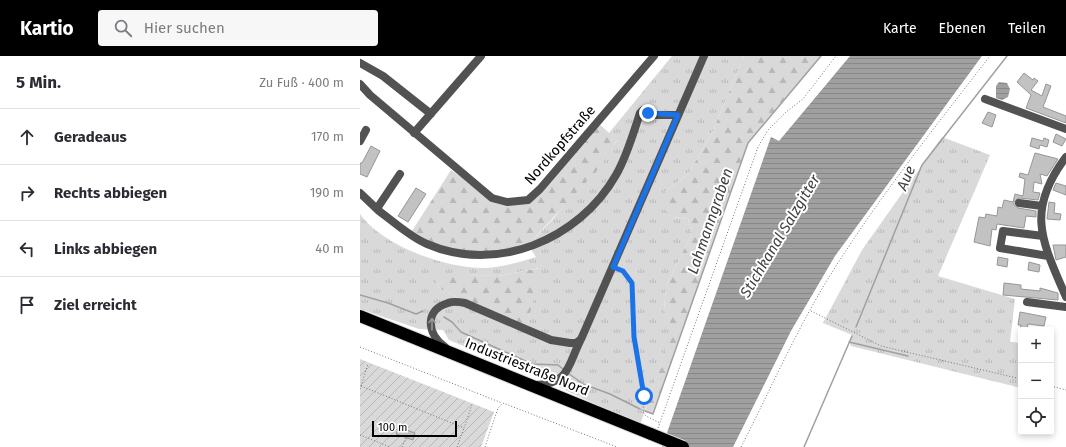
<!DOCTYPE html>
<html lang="de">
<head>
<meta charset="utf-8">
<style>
	body { margin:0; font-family:"Fira Sans",sans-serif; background:#f7f7f7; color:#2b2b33 }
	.controls { position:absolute; right:12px; bottom:12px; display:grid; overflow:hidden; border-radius:4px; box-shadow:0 2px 6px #0003 }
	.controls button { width:36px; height:36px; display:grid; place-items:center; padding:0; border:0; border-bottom:1px solid #e1e1e2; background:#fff; color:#2b2b33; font:20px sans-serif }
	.scale { position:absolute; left:12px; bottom:10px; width:85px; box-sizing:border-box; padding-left:4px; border:2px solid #000; border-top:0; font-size:11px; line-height:14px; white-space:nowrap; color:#000; -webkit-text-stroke:3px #fff; paint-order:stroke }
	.stop { position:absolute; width:12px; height:12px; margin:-9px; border:3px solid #1a73e8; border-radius:50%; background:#fff }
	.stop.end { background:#1a73e8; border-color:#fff; box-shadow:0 1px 4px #0008 }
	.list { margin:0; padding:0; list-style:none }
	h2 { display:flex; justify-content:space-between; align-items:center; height:52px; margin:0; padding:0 16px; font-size:17px }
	h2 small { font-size:13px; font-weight:400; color:#7c7c81 }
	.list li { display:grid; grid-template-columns:26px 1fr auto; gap:12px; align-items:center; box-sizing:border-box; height:56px; padding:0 16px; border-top:1px solid #e1e1e2 }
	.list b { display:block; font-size:15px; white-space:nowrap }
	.list em { font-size:13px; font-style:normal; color:#7c7c81 }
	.icon { flex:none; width:22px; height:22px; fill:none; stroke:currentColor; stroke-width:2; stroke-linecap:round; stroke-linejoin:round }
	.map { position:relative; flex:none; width:706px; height:391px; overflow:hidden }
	header { display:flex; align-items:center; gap:24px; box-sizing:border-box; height:56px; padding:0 20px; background:#000; color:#fff }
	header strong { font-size:19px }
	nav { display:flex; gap:22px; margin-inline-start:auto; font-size:14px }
	.search { width:280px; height:36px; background:#f7f7f7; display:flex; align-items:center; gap:10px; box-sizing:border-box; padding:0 14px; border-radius:4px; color:#7c7c81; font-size:15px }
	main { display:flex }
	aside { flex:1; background:#fff }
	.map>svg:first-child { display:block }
</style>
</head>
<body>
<header>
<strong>Kartio</strong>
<div class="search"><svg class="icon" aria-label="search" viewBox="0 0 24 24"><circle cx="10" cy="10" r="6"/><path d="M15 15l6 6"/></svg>Hier suchen</div>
<nav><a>Karte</a><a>Ebenen</a><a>Teilen</a></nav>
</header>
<main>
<aside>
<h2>5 Min.<small>Zu Fuß · 400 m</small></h2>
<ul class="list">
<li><svg class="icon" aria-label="ahead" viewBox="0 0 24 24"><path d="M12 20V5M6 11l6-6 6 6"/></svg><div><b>Geradeaus</b></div><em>170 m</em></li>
<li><svg class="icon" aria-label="right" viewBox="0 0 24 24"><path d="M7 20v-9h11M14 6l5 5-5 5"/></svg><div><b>Rechts abbiegen</b></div><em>190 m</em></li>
<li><svg class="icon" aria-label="left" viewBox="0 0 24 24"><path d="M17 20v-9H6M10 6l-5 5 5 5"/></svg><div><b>Links abbiegen</b></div><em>40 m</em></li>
<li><svg class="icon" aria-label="arrive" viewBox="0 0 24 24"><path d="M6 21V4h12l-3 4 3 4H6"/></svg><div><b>Ziel erreicht</b></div></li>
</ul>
</aside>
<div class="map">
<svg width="706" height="391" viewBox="0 0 706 391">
	<defs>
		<pattern id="grass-tufts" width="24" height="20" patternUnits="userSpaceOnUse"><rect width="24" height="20" fill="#d9d9d9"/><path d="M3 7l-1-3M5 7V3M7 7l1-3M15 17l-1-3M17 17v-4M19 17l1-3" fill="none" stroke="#b8b8b8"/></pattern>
		<pattern id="forest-firs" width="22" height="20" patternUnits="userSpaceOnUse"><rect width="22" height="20" fill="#d9d9d9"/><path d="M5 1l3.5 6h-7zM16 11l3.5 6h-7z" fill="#b8b8b8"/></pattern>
		<pattern id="garden-furrows" width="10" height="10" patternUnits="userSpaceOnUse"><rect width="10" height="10" fill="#d9d9d9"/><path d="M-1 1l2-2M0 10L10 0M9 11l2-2" fill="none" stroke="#b8b8b8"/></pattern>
		<pattern id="water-rules" width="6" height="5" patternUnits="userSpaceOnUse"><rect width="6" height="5" fill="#a0a0a0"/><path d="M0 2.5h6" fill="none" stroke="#888"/></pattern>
	</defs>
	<rect width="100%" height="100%" fill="#fff"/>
	<path fill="url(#grass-tufts)" fill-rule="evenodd" d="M 312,0 L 384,0 L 352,77 L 328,118 L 305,136 L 313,161 L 328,163 L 332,177 L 306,231 L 304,254 L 313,273 L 280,369 L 199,331 L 192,321 L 188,319 L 177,321 L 89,284 L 83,274 L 59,273 L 0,253 L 0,158 C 24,192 96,217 136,211 C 150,209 163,205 176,201 L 168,189 L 193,163 L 257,85 L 249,77 ZM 179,212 L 167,272 L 106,246 L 79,232 L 74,219 L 138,220 Z
		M 582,81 L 630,99 L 578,220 L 655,243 L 650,286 L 661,287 L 661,332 L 491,290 L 489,286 L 492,279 L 463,267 L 502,194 Z"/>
	<path fill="url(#forest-firs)" d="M 384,0 L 461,0 L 388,87 L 293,358 L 285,355 L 312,273 L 304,254 L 306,231 L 332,177 L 328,163 L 313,161 L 303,152 L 305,136 L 328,118 L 352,77 Z
		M 237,66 L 257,84 L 241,110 L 168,189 L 139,196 L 99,194 L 74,188 L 52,175 L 91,114 L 132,142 L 168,144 Z
		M 180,212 L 167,272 L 106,246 L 79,232 L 73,218 L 138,220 Z"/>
	<path fill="url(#garden-furrows)" d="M 0,303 L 134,356 L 121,391 L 0,391 Z"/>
	<path fill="url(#water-rules)" d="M 490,0 L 622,0 L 475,200 L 431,275 L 373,391 L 302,391 L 411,81 L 419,85 Z
		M 639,26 L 647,27 L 650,33 L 648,41 L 642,44 L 636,42 L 636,30 Z"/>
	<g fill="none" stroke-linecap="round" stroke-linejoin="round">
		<path stroke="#a0a0a0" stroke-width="1.5" d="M 0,239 L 28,247 L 56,258 L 63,255
			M 84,261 L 92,266 L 101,276 L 172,308 L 198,309 L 203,313
			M 496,271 L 562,109 L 647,0
			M 489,286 L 548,300
			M 208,317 L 223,328 L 250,338 L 280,353
			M 285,355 L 293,358 L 388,87 L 461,0
			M 444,391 L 492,280"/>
	</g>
	<path fill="#c2c2c2" stroke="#969696" d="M 664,17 L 673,24 L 674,22 L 678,25 L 671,34 L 682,40 L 686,28 L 691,30 L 683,51 L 706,60 L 706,67 L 666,52 L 671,39 L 657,26 Z
		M 628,56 L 636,59 L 632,71 L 622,67 Z
		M 696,78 L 706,83 L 702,90 L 693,86 Z
		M 672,82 L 683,85 L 684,82 L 689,84 L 687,91 L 680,89 L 679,93 L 670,90 Z
		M 11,90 L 20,95 L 7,121 L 0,118 L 0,107 L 2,107 Z
		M 675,97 L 698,103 L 687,120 L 680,118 L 682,128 L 674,126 L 673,136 L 680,137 L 678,144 L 659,142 L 654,146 L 654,149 L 658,152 L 676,155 L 676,161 L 666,160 L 664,172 L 637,168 L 636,174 L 632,173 L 630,190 L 614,186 L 619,161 L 625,162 L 626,158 L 637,160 L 638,151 L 642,152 L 644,144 L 653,146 L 655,138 L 663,140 L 665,123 L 659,121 L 660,117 L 668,119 Z
		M 696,127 L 706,130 L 706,139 L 693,134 Z
		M 56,132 L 66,138 L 48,166 L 38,160 Z
		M 689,146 L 695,147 L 694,157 L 701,158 L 700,164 L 687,163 Z
		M 693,189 L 706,189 L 706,201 L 696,204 Z
		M 638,201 L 648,203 L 647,211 L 637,209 Z
		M 669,206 L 680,209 L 679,216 L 668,214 Z
		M 644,227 L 661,229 L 661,233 L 680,235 L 680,232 L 698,237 L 698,244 L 643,239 Z
		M 660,256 L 686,261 L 684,270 L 668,268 L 667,274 L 660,274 L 661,269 L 658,269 Z
		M 39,371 L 55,377 L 53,384 L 36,378 Z"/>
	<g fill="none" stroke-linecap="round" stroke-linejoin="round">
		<defs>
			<path id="highway" d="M 0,260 L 291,378"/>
		</defs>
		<use href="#highway" stroke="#dbdbdb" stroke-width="14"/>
		<path stroke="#747474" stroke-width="1" stroke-dasharray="1 2" stroke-linecap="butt" d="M 259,213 L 269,221 L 272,227 L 274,281 L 284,340 L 283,356 L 286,360 L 300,367
			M 451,255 L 521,290 L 661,323
			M 0,291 L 142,347
			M 1,330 L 104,372 L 112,349
			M 691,330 L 706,334
			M 0,333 L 8,308
			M 298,372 L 398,91 L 408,74 L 426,56 L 443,43 L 476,0
			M 0,379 L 30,391
			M 42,391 L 46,382
			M 97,391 L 104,372
			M 125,391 L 138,352 L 143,347 L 257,391
			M 381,391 C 413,329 440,265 478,207 C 524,135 578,67 630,0"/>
		<path stroke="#525252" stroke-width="8" d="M 0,7 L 23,20 L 71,58
			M 0,28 L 10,39 L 132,142 L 147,146 L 168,144 L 180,133 L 294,0
			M 625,43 L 706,73
			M 54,77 L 121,0
			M 0,85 L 6,74
			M 706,101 C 665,155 682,185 706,241
			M 40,118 L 18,151 L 19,155 C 34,166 50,181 67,188 C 136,218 219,184 256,119 C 267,100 273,78 280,57 L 283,54 L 295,59 L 318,59
			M 0,137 L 19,155
			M 659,147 L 682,150
			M 683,180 L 643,175 L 640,192 L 688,200
			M 667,246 L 706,251
			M 85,291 C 67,278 64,254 88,247 C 93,245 100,246 105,247 L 191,284 L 210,287 L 216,287 L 221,283
			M 176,329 C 211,328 208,307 222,281 L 344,0"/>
		<use href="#highway" stroke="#000" stroke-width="12"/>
		<defs>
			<path id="highway-bridge" d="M 291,378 L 323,391"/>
		</defs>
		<use href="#highway-bridge" stroke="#dbdbdb" stroke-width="14" stroke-linecap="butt"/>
		<use href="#highway-bridge" stroke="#000" stroke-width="12"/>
	</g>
	<defs><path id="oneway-shaft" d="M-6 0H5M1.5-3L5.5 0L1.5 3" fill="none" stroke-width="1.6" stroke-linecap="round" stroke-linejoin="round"/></defs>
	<use stroke="#979797" href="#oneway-shaft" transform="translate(72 268) rotate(-90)"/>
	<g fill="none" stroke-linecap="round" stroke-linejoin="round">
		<path stroke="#1a73e8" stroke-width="5" d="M 284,340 L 274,281 L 272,227 L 263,215 L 253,211 L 318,59 L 288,57"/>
	</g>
	<g text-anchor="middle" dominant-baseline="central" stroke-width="4" stroke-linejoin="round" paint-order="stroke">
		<g font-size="14" fill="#000" stroke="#fff">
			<text transform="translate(200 89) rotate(-49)">Nordkopfstraße</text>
			<text transform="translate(167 311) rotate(22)">Industriestraße Nord</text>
		</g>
		<g font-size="15" font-style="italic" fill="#414141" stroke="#fff">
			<text transform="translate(546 122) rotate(-67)">Aue</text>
			<text transform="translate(350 165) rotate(-71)">Lahmanngraben</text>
			<text transform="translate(420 180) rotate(-59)">Stichkanal Salzgitter</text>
		</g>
	</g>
</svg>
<div class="controls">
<button>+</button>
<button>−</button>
<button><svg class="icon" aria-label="locate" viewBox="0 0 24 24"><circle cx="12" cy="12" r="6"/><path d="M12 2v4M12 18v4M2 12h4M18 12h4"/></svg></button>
</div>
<div class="scale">100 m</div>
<div class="stop" style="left:284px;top:340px"></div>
<div class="stop end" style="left:288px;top:57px"></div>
</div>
</main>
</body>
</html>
